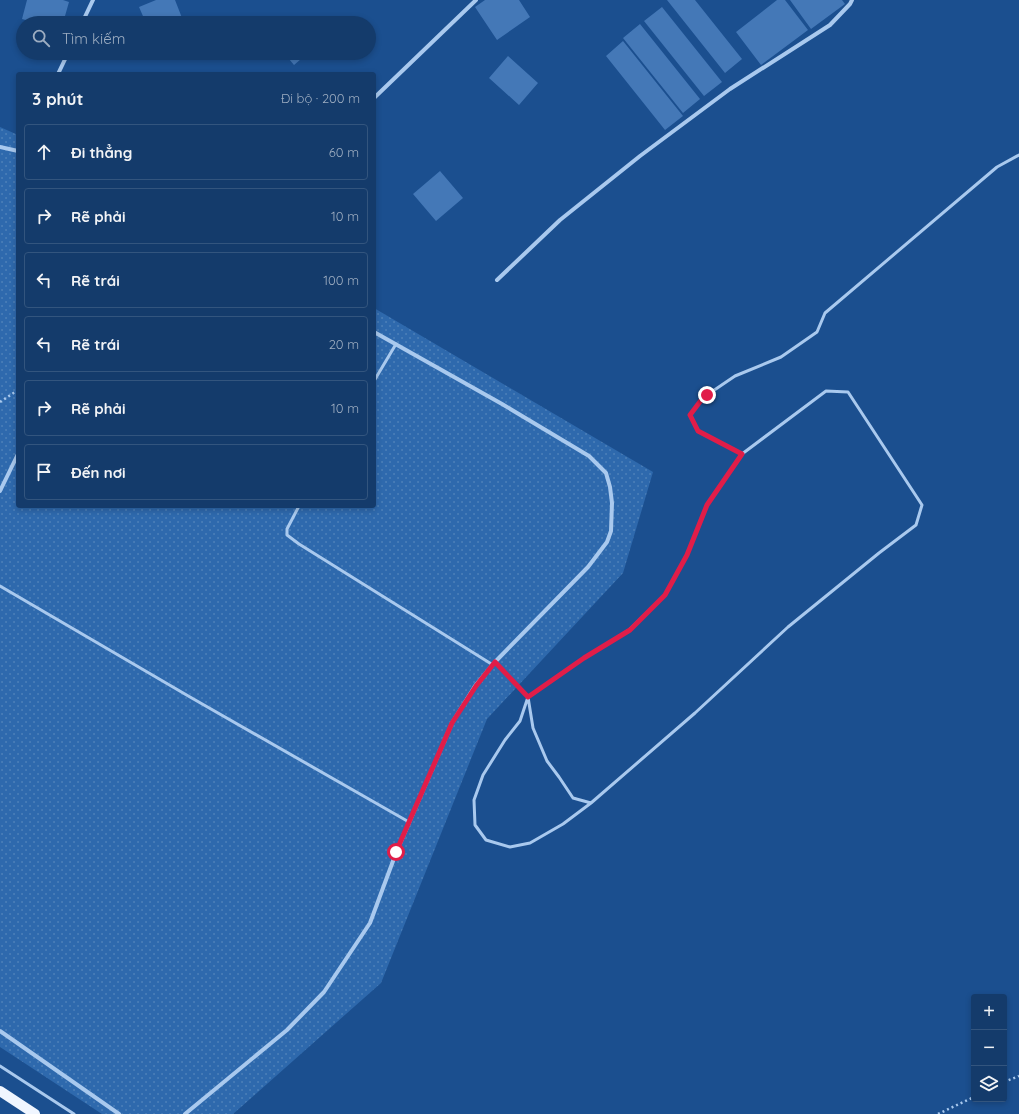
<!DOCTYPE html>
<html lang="vi">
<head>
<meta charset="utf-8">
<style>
	body { margin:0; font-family:Quicksand,sans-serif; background:#214673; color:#f1f3f6 }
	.controls { position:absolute; right:12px; bottom:12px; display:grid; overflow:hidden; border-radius:4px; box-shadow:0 2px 6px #0003 }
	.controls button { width:36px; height:36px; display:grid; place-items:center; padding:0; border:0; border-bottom:1px solid #33557e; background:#143b6b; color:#f1f3f6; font:20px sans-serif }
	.stop { position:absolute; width:12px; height:12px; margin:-9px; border:3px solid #e11d48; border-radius:50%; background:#fff }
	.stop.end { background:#e11d48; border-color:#fff; box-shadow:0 1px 4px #0008 }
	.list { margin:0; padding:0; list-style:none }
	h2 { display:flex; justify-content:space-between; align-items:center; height:52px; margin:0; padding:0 16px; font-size:17px }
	h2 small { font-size:13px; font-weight:400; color:#9dadc1 }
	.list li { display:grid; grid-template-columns:26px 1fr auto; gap:12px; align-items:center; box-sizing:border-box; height:56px; margin:0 8px 8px; padding:0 8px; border:1px solid #33557e; border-radius:4px }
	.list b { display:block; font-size:15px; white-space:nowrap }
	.list em { font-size:13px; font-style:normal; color:#9dadc1 }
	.icon { flex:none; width:22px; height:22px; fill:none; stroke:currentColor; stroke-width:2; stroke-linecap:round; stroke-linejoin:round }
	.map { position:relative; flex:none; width:1019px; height:1114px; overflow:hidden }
	.search { position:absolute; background:#143b6b; box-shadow:0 2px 6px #0003; left:16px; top:16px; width:360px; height:44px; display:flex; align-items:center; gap:10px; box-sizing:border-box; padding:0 14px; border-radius:22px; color:#9dadc1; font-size:15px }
	.panel { position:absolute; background:#143b6b; box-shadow:0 2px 6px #0003; left:16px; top:72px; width:360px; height:436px; border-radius:4px }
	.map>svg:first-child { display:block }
</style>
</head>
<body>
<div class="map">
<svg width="1019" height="1114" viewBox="0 0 1019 1114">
	<defs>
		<pattern id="garden-dots" width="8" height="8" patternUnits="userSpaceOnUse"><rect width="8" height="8" fill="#2e69ad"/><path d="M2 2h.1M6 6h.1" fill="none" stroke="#4d80b9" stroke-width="1.8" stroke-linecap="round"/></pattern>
	</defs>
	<rect width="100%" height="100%" fill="#1b4f8f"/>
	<path fill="url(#garden-dots)" d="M 0,127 L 18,135 L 18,506 L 374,506 L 374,308 L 653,472 L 623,573 L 487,719 L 381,983 L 233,1114 L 102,1114 L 0,1047 Z"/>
	<path fill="#4478b7" d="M 27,0 L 63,0 L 69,2 L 63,23 L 36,23 L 22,19 Z
		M 156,0 L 175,0 L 184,23 L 146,23 L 139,7 Z
		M 485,0 L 519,0 L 530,17 L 497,40 L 475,7 Z
		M 667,0 L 695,0 L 742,59 L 725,73 Z
		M 777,0 L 785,0 L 808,30 L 761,65 L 736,32 Z
		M 790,0 L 842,0 L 845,4 L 811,29 Z
		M 662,7 L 722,82 L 704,96 L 644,21 Z
		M 290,16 L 296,23 L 281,23 Z
		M 640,24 L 700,99 L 683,113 L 623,38 Z
		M 623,41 L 683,116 L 665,130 L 606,56 Z
		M 284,53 L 308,53 L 294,65 Z
		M 508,56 L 538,83 L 519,105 L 489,78 Z
		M 440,171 L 463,198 L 436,221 L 413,194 Z"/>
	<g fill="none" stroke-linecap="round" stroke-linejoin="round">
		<path stroke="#a9c9ee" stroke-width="2.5" stroke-dasharray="2 3" stroke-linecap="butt" d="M 0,402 L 18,390
			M 1004,1082 L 1019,1076
			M 938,1114 L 974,1097"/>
		<path stroke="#a9c9ee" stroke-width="3" d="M 374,381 L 396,344
			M 742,454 L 698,431 L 690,415 L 702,399 L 707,395 L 735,376 L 781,357 L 817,332 L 825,313 L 997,167 L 1019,155
			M 299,506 L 287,529 L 287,535 L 299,544 L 493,665
			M 0,586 L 190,697 L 409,822
			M 495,662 L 528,697 L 533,728 L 547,761 L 559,777 L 573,798 L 591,803 L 695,713 L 788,627 L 879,553 L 916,525 L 922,505 L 848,392 L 826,391 L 742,454 L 707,505 L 687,555 L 665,595 L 629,630 L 584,658 L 528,697 L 520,721 L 505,740 L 483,775 L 474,800 L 475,825 L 486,840 L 510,847 L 530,843 L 563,824 L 591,803
			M 0,1066 L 74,1114"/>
		<path stroke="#a9c9ee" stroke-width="4" d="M 82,23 L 93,0
			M 58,74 L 68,53
			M 374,98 L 476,0
			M 0,147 L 18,151
			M 497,280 L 560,220 L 640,156 L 730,89 L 830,25 L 850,4 L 852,0
			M 0,491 L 18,454
			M 0,1031 L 119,1114
			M 185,1114 L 287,1030 L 324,992 L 370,923 L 396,853 L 452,723 L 475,686 L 495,662 L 588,567 L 607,542 L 611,531 L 612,503 L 610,487 L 606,473 L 589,456 L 502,404 L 374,332"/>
		<path stroke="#f0f6ff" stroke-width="10" d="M 0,1091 L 35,1114"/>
	</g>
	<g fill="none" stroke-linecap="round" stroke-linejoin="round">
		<path stroke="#e11d48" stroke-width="5" d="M 396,852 L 452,723 L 476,686 L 495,662 L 528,697 L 584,658 L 630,630 L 665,595 L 687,555 L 707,505 L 742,454 L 698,431 L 690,415 L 702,399 L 707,395"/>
	</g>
</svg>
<div class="controls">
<button>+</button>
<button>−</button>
<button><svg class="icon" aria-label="layers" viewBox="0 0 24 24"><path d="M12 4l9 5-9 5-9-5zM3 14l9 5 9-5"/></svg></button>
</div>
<div class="stop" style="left:396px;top:852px"></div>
<div class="stop end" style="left:707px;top:395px"></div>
<div class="search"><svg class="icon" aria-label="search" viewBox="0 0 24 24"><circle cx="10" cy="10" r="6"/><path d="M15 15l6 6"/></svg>Tìm kiếm</div>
<section class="panel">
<h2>3 phút<small>Đi bộ · 200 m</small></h2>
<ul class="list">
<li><svg class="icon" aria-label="ahead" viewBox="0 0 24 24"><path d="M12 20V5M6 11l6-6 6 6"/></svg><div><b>Đi thẳng</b></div><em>60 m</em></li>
<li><svg class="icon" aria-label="right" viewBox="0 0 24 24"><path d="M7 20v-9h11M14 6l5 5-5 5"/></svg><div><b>Rẽ phải</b></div><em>10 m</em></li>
<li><svg class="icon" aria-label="left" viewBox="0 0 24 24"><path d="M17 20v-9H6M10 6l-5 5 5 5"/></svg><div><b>Rẽ trái</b></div><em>100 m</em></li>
<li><svg class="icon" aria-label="left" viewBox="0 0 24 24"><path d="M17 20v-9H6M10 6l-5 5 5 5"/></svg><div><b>Rẽ trái</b></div><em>20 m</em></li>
<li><svg class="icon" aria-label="right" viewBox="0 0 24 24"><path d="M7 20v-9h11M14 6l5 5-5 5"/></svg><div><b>Rẽ phải</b></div><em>10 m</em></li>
<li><svg class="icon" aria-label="arrive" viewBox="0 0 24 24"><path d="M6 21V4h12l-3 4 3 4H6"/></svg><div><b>Đến nơi</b></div></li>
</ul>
</section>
</div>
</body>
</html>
